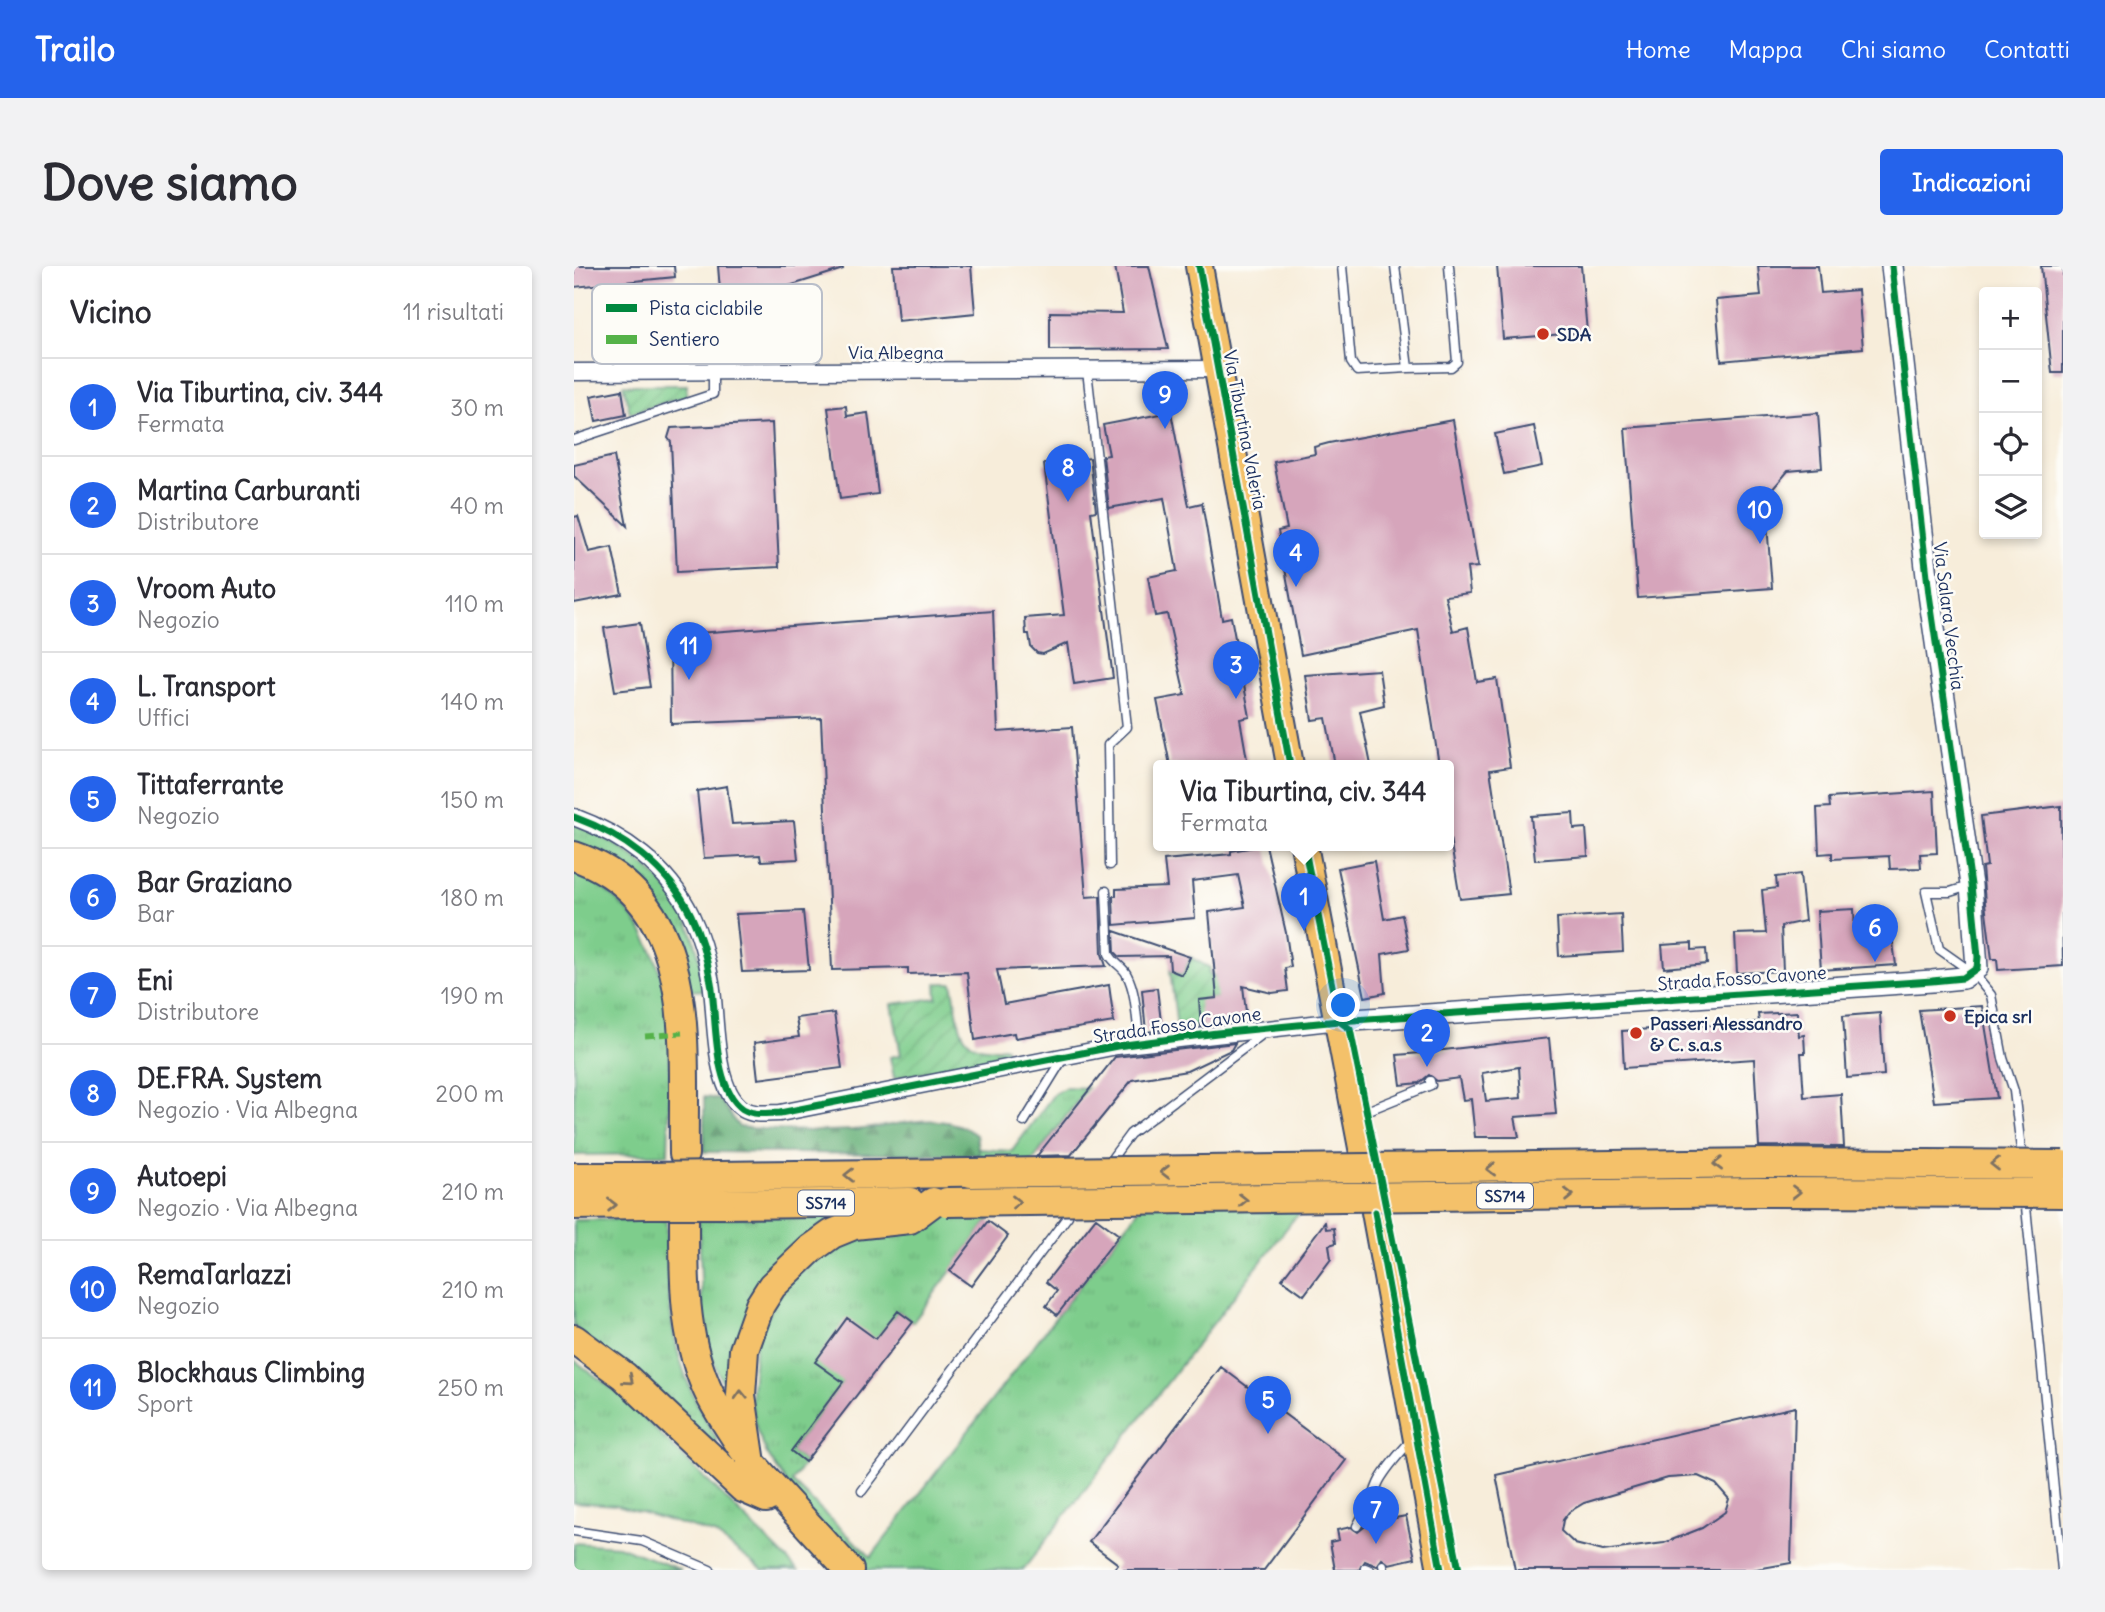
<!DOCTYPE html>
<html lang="it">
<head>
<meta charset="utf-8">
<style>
	body { margin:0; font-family:Delius,sans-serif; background:#f2f2f3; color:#2b2b33 }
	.controls { position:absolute; right:21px; top:21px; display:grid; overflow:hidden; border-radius:7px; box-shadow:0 4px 10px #0003 }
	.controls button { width:63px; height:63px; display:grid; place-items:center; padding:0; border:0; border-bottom:2px solid #e1e1e2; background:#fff; color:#2b2b33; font:35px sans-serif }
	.you { position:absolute; left:770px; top:740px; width:24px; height:24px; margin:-18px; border:5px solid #fff; border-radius:50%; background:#1a73e8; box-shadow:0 0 0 10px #1a73e833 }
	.badge { display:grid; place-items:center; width:46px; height:46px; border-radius:50%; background:#2563eb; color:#fff; font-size:23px; font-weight:700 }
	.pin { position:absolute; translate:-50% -58px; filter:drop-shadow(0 2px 4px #0008) }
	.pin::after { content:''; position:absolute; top:37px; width:24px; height:21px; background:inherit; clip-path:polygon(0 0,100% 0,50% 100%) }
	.popup { position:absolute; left:579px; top:494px; width:301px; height:91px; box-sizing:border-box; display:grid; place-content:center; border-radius:7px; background:#fff; filter:drop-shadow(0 2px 5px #0005); font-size:23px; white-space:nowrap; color:#7c7c81 }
	.popup b { font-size:26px; color:#2b2b33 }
	.popup::after { content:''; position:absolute; left:50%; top:100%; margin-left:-14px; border:14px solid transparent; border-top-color:#fff }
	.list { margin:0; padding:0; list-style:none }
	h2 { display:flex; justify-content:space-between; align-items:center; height:91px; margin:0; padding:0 28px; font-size:30px }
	h2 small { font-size:23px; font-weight:400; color:#7c7c81 }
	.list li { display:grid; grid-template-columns:46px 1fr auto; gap:21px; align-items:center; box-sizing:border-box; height:98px; padding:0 28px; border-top:2px solid #e1e1e2 }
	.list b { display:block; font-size:26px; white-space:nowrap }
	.list p { margin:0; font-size:23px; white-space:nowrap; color:#7c7c81 }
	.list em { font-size:23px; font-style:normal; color:#7c7c81 }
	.icon { flex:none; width:38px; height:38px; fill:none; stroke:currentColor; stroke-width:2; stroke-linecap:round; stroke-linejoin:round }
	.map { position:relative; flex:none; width:1489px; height:1304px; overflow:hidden; border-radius:7px }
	header { display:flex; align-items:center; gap:42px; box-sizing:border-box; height:98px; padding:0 35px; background:#2563eb; color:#fff }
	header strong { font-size:33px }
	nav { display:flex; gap:38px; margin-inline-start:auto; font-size:24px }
	.intro { display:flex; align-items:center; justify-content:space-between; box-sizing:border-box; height:168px; padding:0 42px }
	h1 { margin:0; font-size:49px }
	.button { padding:18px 32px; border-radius:7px; background:#2563eb; color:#fff; font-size:24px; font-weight:700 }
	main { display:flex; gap:42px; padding:0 42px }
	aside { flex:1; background:#fff; border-radius:7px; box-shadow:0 4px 10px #0003 }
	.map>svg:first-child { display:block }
</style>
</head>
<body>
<header>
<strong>Trailo</strong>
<nav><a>Home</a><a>Mappa</a><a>Chi siamo</a><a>Contatti</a></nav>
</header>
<div class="intro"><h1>Dove siamo</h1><a class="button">Indicazioni</a></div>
<main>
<aside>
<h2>Vicino<small>11 risultati</small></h2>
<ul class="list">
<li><span class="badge">1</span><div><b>Via Tiburtina, civ. 344</b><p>Fermata</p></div><em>30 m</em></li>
<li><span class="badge">2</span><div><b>Martina Carburanti</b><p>Distributore</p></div><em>40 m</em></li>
<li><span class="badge">3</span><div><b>Vroom Auto</b><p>Negozio</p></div><em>110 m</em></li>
<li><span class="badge">4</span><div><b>L. Transport</b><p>Uffici</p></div><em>140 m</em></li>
<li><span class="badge">5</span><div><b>Tittaferrante</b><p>Negozio</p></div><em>150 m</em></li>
<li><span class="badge">6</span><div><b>Bar Graziano</b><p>Bar</p></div><em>180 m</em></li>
<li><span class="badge">7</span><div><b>Eni</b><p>Distributore</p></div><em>190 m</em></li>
<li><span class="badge">8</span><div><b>DE.FRA. System</b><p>Negozio · Via Albegna</p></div><em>200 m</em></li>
<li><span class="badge">9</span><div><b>Autoepi</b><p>Negozio · Via Albegna</p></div><em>210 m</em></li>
<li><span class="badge">10</span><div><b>RemaTarlazzi</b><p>Negozio</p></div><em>210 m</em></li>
<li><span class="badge">11</span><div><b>Blockhaus Climbing</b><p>Sport</p></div><em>250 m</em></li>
</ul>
</aside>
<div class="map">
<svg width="1489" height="1304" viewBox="0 0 1489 1304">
	<defs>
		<pattern id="grass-tufts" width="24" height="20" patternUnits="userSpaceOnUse" patternTransform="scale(1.75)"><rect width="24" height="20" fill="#7ecd8c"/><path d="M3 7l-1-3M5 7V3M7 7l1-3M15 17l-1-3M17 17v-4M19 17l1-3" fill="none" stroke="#6cb07b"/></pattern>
		<pattern id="forest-firs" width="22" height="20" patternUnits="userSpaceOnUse" patternTransform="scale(1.75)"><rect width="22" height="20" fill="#66b078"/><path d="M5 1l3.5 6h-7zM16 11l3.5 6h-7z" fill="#539066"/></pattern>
		<pattern id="garden-furrows" width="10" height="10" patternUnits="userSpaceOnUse" patternTransform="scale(1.75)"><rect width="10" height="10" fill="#7ecd8c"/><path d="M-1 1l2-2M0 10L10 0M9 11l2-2" fill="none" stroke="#6cb07b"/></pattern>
	</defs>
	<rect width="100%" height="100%" fill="#fdfcf7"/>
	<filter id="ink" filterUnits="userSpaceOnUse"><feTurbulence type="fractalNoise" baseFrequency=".0143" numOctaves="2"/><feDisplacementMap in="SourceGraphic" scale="14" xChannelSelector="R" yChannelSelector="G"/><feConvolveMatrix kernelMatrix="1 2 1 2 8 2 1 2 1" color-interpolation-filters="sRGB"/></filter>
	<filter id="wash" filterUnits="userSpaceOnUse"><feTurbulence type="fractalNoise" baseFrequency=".00686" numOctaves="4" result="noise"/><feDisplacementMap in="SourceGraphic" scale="28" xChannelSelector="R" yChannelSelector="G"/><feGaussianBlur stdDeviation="1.57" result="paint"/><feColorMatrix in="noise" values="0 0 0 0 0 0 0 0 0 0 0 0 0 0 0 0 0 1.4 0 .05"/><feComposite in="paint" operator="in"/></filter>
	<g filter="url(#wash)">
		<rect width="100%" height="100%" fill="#f7edda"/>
		<path fill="url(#grass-tufts)" stroke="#4c7e75" stroke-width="2" d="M 0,558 C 53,579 105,618 121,676 C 126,692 128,708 131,724 L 115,725 L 112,704 L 0,579 Z
			M 0,605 C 115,662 96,779 94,888 L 0,889 Z
			M 492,821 L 513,822 L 339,1056 L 324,1045 L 217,1185 L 231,1196 L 218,1216 L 297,1291 L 606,890 L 781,891 L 719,954 L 449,1304 L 291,1304 L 222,1231 L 193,1188 L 183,1165 L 177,1137 L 182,1073 L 210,1018 L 280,966 L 360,957 L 404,889 L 404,883 L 438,885 L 480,828 Z
			M 266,948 L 202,1001 L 155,1132 L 134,1083 L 128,1041 L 125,953 Z
			M 92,953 C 94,1043 94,1097 144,1175 L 138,1179 L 0,1061 L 0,954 Z
			M 0,1094 L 44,1127 L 224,1304 L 189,1304 L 140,1268 L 43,1239 L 0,1236 Z
			M 0,1277 L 44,1280 L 107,1304 L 0,1304 Z"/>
		<path fill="url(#forest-firs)" stroke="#40706b" stroke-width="2" d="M 130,831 L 145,833 L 165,861 C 203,865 240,866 278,864 C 319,862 367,841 402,869 L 405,889 L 130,886 Z"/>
		<path fill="url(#garden-furrows)" stroke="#4c7e75" stroke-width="2" d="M 49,119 L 113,119 L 112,130 L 56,147 Z
			M 616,691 L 636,702 L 634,707 L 666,722 L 662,730 L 635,733 L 637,758 L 603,762 L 596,704 L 608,709 Z
			M 362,717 L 378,717 C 387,757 380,790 432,781 L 433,791 L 320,812 L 316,791 L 327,789 L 318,738 L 363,732 Z"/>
		<g id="blocks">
			<path fill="#d6a5bb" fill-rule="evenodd" d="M 0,0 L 100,0 L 101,11 L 0,21 Z
				M 144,0 L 268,0 L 269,3 L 215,20 L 146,24 Z
				M 319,0 L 397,0 L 401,47 L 324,55 Z
				M 541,0 L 575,0 L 594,83 L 476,84 L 476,46 L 549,47 Z
				M 923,0 L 1007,0 L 1013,66 L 929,73 Z
				M 1184,0 L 1244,0 L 1247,27 L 1284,24 L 1289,82 L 1147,95 L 1142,34 L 1187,30 Z
				M 1467,0 L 1489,0 L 1489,107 L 1478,107 Z
				M 48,124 L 52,149 L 22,155 L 17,130 Z
				M 272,140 L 273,150 L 294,147 L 304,228 L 266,233 L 254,142 Z
				M 597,146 L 615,240 L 628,237 L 648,353 L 657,351 L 676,451 L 666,453 L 674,499 L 596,499 L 583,434 L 611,429 L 593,348 L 581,350 L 574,311 L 603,305 L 590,232 L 535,242 L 529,190 L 535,189 L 529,159 Z
				M 1244,147 L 1248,202 L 1214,205 L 1191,232 L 1198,322 L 1064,332 L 1051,162 Z
				M 879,154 L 904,301 L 893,302 L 896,327 L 871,330 L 879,365 L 894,361 L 903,416 L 923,413 L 936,501 L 916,504 L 935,628 L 886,633 L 875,566 L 875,499 L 865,499 L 844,364 L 727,389 L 704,265 L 713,263 L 700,196 L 741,188 L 740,181 L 755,177 Z
				M 198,157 L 205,301 L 103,306 L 97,176 L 94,172 L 97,162 Z
				M 960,160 L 968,200 L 930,208 L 921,168 Z
				M 40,190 L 53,260 L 0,210 L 0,199 Z
				M 516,192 L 522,245 L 517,246 L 539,412 L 500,418 L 494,377 L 469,388 L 463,387 L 457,381 L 455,368 L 452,368 L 451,352 L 490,349 L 470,198 Z
				M 4,250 L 15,286 L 38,281 L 48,328 L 0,337 L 0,251 Z
				M 419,345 L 424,466 L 498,461 L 512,631 L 526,630 L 528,688 L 532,700 L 423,704 L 430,738 L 535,719 L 540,756 L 441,772 L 440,767 L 401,774 L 393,706 L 334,708 L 334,702 L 258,704 L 247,452 L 97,458 L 96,369 Z
				M 66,357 L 76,421 L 41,425 L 30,362 Z
				M 805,404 L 810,439 L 786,445 L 797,499 L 761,499 L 752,452 L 738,454 L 731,409 Z
				M 153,520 L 158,558 L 220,555 L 224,593 L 187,595 L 186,589 L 130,592 L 123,525 Z
				M 1360,525 L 1363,587 L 1346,588 L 1347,602 L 1316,603 L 1315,590 L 1258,593 L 1258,587 L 1245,588 L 1243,542 L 1256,541 L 1255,532 Z
				M 1487,540 L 1489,700 L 1424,704 L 1423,693 L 1418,693 L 1411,637 L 1408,601 L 1413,600 L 1407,550 Z
				M 999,547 L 1000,563 L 1012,562 L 1014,590 L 961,594 L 957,550 Z
				M 692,579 L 712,667 L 717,701 L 711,702 L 714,725 L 698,727 L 669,720 L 673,755 L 627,760 L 625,734 L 643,732 L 635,646 L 671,641 L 664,609 L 618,615 L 621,652 L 540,659 L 539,630 L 542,630 L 542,623 L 593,621 L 590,594 L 657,588 L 657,585 Z
				M 800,595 L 810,653 L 828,649 L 835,683 L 808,688 L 811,727 L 791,731 L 764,602 Z
				M 1226,608 L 1231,655 L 1207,660 L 1209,705 L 1163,707 L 1161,668 L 1192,667 L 1188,624 L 1203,622 L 1202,611 Z
				M 1280,643 L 1281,671 L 1318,669 L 1322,699 L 1247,704 L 1243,645 Z
				M 229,645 L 235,704 L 168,706 L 162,648 Z
				M 1047,648 L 1049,686 L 985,690 L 983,652 Z
				M 540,665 L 616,691 L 608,709 L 596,704 L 595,690 L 546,691 L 541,686 Z
				M 1118,677 L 1118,684 L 1132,683 L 1133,698 L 1090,702 L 1088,679 Z
				M 583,722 L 588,764 L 572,766 L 568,724 Z
				M 1408,740 L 1423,832 L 1360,836 L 1345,744 Z
				M 1223,746 L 1225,770 L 1230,769 L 1231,787 L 1227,787 L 1230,831 L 1267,828 L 1270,881 L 1185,880 L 1180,793 L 1050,802 L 1048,765 L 1185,756 L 1184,748 Z
				M 260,747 L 268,802 L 184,813 L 180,777 L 225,771 L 222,752 Z
				M 1306,747 L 1310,809 L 1273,812 L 1269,750 Z
				M 975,772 L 982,848 L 941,851 L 945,871 L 901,871 L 897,833 L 889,834 L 885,812 L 863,815 L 855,809 L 845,817 L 827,819 L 823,789 L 847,787 L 854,793 L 861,785 ZM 945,801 L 947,832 L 912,835 L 908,807 Z
				M 661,777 L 657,784 L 613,805 L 558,814 L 497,889 L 463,890 L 541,791 Z
				M 522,952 L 545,969 L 483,1049 L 472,1040 L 483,1025 L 472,1016 Z
				M 414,955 L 434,970 L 397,1020 L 376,1005 Z
				M 751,956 L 752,963 L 760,962 L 762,977 L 755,979 L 757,993 L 730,1029 L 708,1013 Z
				M 324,1045 L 339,1056 L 231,1196 L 217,1185 L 269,1116 L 241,1096 L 273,1052 L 302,1073 Z
				M 647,1101 L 772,1194 L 690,1304 L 539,1304 L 544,1298 L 515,1276 Z
				M 1221,1141 L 1217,1297 L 1177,1304 L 941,1304 L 922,1209 ZM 1124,1210 L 1142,1218 L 1155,1233 L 1151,1246 L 1128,1262 L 1090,1277 L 1029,1285 L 1001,1278 L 987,1265 L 989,1254 L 995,1246 L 1010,1237 L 1094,1212 Z
				M 832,1250 L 841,1292 L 815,1298 L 808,1293 L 803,1300 L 791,1295 L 785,1304 L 761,1304 L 756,1276 L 765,1274 L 763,1264 L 777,1261 L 784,1266 L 794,1258 L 801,1263 L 806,1255 Z"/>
		</g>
	</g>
	<g filter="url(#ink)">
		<use href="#blocks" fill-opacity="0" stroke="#3c4c71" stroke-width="2"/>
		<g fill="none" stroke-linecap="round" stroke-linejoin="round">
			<defs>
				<path id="service" d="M 768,0 L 777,96 L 783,105 L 834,102 L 821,0
					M 834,102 L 877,101 L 883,96 L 875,0
					M 513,104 L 553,461 L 534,479 L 536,599
					M 0,174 L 139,128 L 139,106
					M 1395,620 L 1376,626 L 1352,626 L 1365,683 L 1399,707 L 1417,729 L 1429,792 L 1440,825 L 1447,883
					M 532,625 L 535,688 C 540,698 549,700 553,709 C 563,728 562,755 566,776
					M 850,751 L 854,786
					M 785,848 L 857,819 L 856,815
					M 450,856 L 490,791
					M 539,891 L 556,868 L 690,767
					M 1452,941 L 1488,1304
					M 288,1225 L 494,950
					M 800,1257 C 792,1219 815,1201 838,1173
					M 783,1260 L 796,1236
					M 0,1265 L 68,1275 L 136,1304
					M 809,1299 L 810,1304
					M 791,1302 L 796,1304"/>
				<path id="minor" d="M 0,106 L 644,103
					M 0,551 C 49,569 94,601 117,649 C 127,670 133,693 137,716 C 143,750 138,822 169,843 C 181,850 193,847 206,847 L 543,780 L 765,755"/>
				<path id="tertiary" d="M 765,755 L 1358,715 L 1389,712 L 1403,702 L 1397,619 L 1355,328 L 1318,0"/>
				<path id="primary" d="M 625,0 L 716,499
					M 730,579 L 789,887
					M 801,946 L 867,1304"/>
				<path id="trunk" d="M 0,590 C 128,633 108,782 110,888
					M 145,910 L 397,907
					M 0,911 L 76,911
					M 146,938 L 336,936
					M 0,939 L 76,938
					M 110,953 C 110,1008 109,1066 131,1118 C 140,1141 156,1162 169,1183
					M 0,1073 L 50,1110 L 169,1222 L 192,1232
					M 275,1304 L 177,1197 L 167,1129 L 170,1084 L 186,1039 L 198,1020 L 237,983 L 258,968 L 280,959 L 336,953 L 359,936"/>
			</defs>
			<use href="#service" stroke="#3c4c71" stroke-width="11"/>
			<use href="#minor" stroke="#3c4c71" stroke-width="19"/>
			<use href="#tertiary" stroke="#3c4c71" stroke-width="24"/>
			<use href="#primary" stroke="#3c4c71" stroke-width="30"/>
			<use href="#trunk" stroke="#3c4c71" stroke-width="32"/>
			<use href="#service" stroke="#fff" stroke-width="8"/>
			<use href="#minor" stroke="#fff" stroke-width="16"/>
			<use href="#tertiary" stroke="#fff" stroke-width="21"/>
			<use href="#primary" stroke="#f4c16a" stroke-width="26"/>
			<use href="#trunk" stroke="#f4c16a" stroke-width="28"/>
			<defs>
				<path id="trunk-bridge" d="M 397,907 L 1190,897 L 1489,899
					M 76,911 L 145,910
					M 373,936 L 1185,926 L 1489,927
					M 76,938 L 146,938"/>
			</defs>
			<use href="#trunk-bridge" stroke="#3c4c71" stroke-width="32" stroke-linecap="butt"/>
			<use href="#trunk-bridge" stroke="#f4c16a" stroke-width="28"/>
			<path stroke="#55b248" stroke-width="5" stroke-dasharray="10 5" stroke-linecap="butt" d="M 71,770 L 108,767"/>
			<defs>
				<path id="cycleway" d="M 625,0 L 716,499
					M 0,551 C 49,569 94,601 117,649 C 127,670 133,693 137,716 C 143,750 138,822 169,843 C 181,850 193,847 206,847 L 543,780 L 643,767 L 765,755 L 1358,715 L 1389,712 L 1403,702 L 1404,691 L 1397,619 L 1355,328 L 1318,0
					M 730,579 L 765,755
					M 765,755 L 776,763 L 885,1304
					M 801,946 L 867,1304"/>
			</defs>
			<use href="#cycleway" stroke="#fdfcf7" stroke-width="11"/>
			<use href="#cycleway" stroke="#00873e" stroke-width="7"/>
		</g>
		<defs><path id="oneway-chevron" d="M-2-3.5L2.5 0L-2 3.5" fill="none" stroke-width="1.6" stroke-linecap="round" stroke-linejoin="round" transform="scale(1.75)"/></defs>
		<g stroke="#7d7163">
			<use href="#oneway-chevron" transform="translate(1144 898) rotate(179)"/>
			<use href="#oneway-chevron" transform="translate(1421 898) rotate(-180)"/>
			<use href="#oneway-chevron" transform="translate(917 903) rotate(179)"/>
			<use href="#oneway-chevron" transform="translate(591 906) rotate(180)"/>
			<use href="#oneway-chevron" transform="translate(275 909) rotate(180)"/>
			<use href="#oneway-chevron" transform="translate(1222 926)"/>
			<use href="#oneway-chevron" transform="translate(995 929) rotate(-1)"/>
			<use href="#oneway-chevron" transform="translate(669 934)"/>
			<use href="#oneway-chevron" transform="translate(442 936)"/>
			<use href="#oneway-chevron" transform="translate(38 939) rotate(-1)"/>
			<use href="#oneway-chevron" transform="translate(55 1114) rotate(40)"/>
			<use href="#oneway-chevron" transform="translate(167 1129) rotate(-92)"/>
		</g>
	</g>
	<g fill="#c8321e" stroke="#fdfcf7" stroke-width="2.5">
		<circle cx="969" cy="68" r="7"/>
		<circle cx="1376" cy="750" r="7"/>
		<circle cx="1062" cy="767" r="7"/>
	</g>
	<g text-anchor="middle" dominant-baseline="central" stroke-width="5" stroke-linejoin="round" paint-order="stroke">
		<g fill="#fdfcf7" stroke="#5f6c8c" stroke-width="2">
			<rect x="903" y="917.5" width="56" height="25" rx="5"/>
			<rect x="224" y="924.5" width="56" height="25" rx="5"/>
		</g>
		<g font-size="16" font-weight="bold" fill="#1b2f5e">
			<text x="931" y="930">SS714</text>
			<text x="252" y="937">SS714</text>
		</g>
		<g font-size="18" font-weight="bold" fill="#1b2f5e" stroke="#fdfcf7" text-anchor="start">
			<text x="983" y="68">SDA</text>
			<text x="1390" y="750">Epica srl</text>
			<text x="1076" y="757">Passeri Alessandro<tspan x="1076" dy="21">&amp; C. s.a.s</tspan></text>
		</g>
		<g font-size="18" fill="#1b2f5e" stroke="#fdfcf7">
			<text x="322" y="86">Via Albegna</text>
			<text transform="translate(671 164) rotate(79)">Via Tiburtina Valeria</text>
			<text transform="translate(1375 350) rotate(83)">Via Salara Vecchia</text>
			<text transform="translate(1168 712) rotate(-4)">Strada Fosso Cavone</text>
			<text transform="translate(603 759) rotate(-8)">Strada Fosso Cavone</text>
		</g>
	</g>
	<rect x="18" y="18" width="230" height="80" rx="10" fill="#fdfcf7" stroke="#b9bec9" stroke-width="2"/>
	<rect x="32" y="38" width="31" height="8" fill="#00873e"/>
	<rect x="32" y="69" width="31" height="9" fill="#55b248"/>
	<g font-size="19" fill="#1b2f5e">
		<text x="75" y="49">Pista ciclabile</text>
		<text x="75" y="80">Sentiero</text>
	</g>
</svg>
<div class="controls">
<button>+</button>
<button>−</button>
<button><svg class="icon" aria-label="locate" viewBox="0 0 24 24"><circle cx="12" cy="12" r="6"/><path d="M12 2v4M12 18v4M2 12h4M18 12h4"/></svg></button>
<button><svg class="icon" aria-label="layers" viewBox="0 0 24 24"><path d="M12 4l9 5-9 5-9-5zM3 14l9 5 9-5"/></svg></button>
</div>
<div class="you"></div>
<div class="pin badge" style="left:730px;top:665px">1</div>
<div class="popup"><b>Via Tiburtina, civ. 344</b>Fermata</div>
<div class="pin badge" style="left:853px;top:801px">2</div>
<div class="pin badge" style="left:662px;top:433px">3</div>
<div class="pin badge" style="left:722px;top:321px">4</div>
<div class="pin badge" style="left:694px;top:1168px">5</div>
<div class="pin badge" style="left:1301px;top:696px">6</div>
<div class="pin badge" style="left:802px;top:1278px">7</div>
<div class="pin badge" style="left:494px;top:236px">8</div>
<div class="pin badge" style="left:591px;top:163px">9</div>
<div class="pin badge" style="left:1186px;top:278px">10</div>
<div class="pin badge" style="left:115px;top:414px">11</div>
</div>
</main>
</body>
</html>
